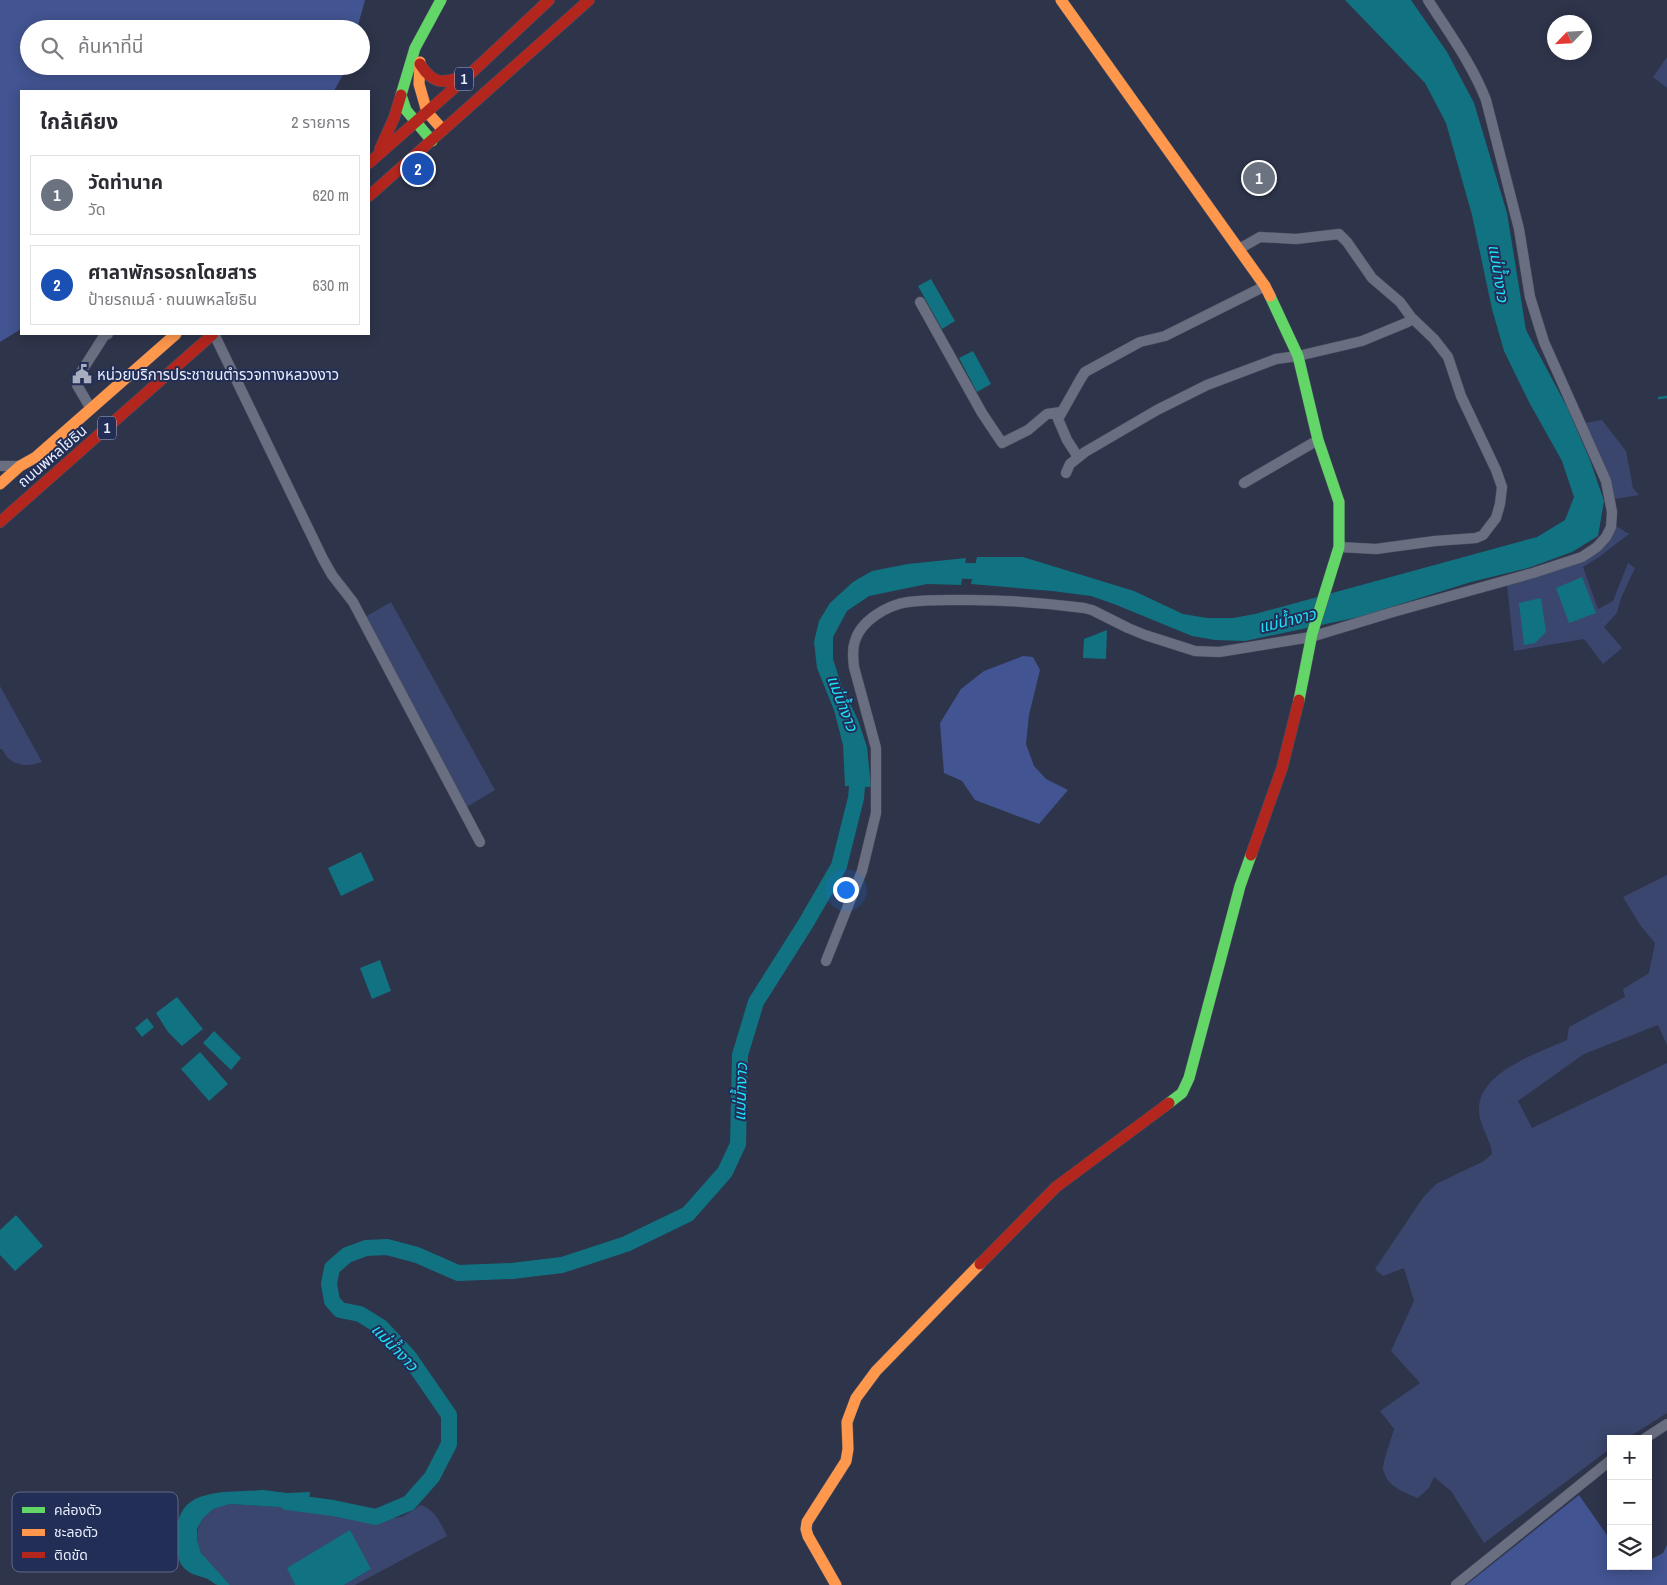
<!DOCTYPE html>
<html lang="th">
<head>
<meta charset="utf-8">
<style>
	body { margin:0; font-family:"Archivo Narrow","Noto Sans Thai",sans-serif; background:#f7f7f7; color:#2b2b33 }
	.controls { position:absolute; right:15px; bottom:15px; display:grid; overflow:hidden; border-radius:0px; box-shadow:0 2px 12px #0003 }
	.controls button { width:45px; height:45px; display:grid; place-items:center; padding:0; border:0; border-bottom:1px solid #e1e1e2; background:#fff; color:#2b2b33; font:25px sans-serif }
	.compass { position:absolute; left:1547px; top:15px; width:45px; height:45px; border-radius:50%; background:#fff; box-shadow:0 2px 12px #0003; rotate:245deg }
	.you { position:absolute; left:845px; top:889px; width:18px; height:18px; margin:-12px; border:4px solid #fff; border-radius:50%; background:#1a73e8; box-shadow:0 0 0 8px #1a73e833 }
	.badge { display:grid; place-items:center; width:32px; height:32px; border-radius:50%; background:#0f766e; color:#fff; font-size:16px; font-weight:700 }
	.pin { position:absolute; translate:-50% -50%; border:2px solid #fff; box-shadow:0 1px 5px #0006 }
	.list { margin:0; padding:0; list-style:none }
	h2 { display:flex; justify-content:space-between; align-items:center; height:65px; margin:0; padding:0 20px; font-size:21px }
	h2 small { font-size:16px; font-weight:400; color:#7c7c81 }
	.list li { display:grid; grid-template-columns:32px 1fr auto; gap:15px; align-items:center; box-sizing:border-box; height:80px; margin:0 10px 10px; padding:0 10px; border:1px solid #e1e1e2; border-radius:0px }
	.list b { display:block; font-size:19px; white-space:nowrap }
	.list p { margin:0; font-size:16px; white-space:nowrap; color:#7c7c81 }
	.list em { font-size:16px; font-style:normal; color:#7c7c81 }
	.icon { flex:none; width:28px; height:28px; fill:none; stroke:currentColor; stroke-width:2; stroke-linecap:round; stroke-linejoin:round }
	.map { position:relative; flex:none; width:1667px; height:1585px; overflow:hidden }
	.search { position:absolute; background:#fff; box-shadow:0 2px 12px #0003; left:20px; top:20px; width:350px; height:55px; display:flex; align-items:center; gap:12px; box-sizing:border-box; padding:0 18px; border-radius:28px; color:#7c7c81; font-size:19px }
	.panel { position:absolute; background:#fff; box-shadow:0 2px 12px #0003; left:20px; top:90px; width:350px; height:245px; border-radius:0px }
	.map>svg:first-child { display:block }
</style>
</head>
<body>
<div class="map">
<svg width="1667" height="1585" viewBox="0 0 1667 1585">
	<rect width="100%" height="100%" fill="#2e344a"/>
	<path fill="#3a466d" d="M 1667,57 L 1667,88 L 1653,77 Z
		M 1602,420 L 1626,451 L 1633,488 L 1639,495 L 1615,499 L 1599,455 L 1585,423 Z
		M 1616,526 L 1629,534 L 1599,557 L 1583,567 L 1598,609 L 1613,601 L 1628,563 L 1635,568 L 1621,598 L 1617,613 L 1604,627 L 1622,648 L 1603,664 L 1584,639 L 1514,651 L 1507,584 L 1578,563 Z
		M 391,602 L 495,790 L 465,808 L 365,617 Z
		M 0,686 L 42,762 C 26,768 10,766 2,749 L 0,749 Z
		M 1667,875 L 1667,1045 L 1658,1025 L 1584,1054 L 1518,1101 L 1532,1128 L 1667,1063 L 1667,1413 L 1626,1439 L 1611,1439 L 1611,1448 L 1484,1543 L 1451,1491 L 1434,1477 L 1429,1488 L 1418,1498 C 1404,1493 1385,1485 1383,1468 C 1383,1461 1392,1437 1394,1429 L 1380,1411 L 1420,1383 L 1391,1351 L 1414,1301 L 1404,1268 L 1383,1276 L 1375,1269 L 1422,1199 L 1436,1184 L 1484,1161 L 1492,1154 C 1491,1139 1479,1126 1479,1110 C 1478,1072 1538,1053 1567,1040 L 1569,1027 L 1625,997 L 1623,989 L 1649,973 L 1655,943 L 1640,925 L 1623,897 Z
		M 230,1504 L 308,1509 L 374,1520 L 402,1517 L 421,1505 C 436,1511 440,1522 447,1536 L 355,1585 L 344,1585 L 371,1569 L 288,1568 L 295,1585 L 230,1585 C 221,1575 207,1564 201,1552 C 193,1537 198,1520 211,1510 C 216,1507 224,1506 230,1504 Z"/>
	<path fill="#425491" d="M 0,0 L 365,0 L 357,29 L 29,29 L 29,66 L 346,66 L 344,73 L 334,91 L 21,91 L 21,329 L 0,342 Z
		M 1023,656 L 1033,657 L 1040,670 L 1029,715 L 1026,744 L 1034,766 L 1046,779 L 1068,790 L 1039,824 L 975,800 L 962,781 L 944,773 L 940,723 L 961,689 L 984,671 Z
		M 1579,1495 L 1611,1541 L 1611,1566 L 1628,1566 L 1631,1571 L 1639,1566 L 1648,1566 L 1648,1561 L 1663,1553 L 1667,1545 L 1667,1585 L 1466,1585 Z"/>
	<path fill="#117281" d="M 1345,0 L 1411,0 L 1447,52 L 1474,103 L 1507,213 L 1526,330 L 1567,407 L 1590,460 L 1604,501 L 1598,536 L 1572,552 L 1528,568 L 1471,582 L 1359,617 L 1245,641 L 1215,640 L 1192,636 L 1114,604 L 1091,596 L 1052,591 L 971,584 L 977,557 L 1023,557 L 1134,591 L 1183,614 L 1207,618 L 1233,618 L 1255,614 L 1537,537 L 1565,520 L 1574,497 L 1562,461 L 1529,402 L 1504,351 L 1492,309 L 1472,215 L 1446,123 L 1425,83 Z
		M 931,279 L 955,321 L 942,329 L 918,286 Z
		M 973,351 L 991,384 L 977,392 L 959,358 Z
		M 966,558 L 961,585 L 927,584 L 869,596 L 847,611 L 833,637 L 833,659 L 842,687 L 858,720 L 867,747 L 871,787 L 845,786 L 843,745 L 834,710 L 817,668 L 814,642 L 819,621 L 830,603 L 853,582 L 872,571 L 908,564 Z
		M 1582,577 L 1596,613 L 1569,623 L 1556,588 Z
		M 1541,598 L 1546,632 L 1535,643 L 1524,645 L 1519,603 Z
		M 1107,630 L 1106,659 L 1083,658 L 1084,639 Z
		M 361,852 L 374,880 L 341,896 L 328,868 Z
		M 380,960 L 391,991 L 372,999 L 360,968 Z
		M 177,997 L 203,1029 L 182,1046 L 168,1032 L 156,1013 Z
		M 147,1018 L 154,1027 L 142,1037 L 135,1028 Z
		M 214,1031 L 241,1058 L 231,1070 L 203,1043 Z
		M 200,1052 L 228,1084 L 209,1101 L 181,1069 Z
		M 16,1215 L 43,1246 L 15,1271 L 0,1255 L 0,1230 Z
		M 263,1490 L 287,1493 L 310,1492 L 308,1509 L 230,1504 L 213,1509 L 203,1518 L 197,1529 L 197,1540 L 201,1553 L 230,1585 C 226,1585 222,1585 218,1585 C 213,1584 210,1579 205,1578 C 197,1575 191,1575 184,1568 C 171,1554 173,1517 188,1504 C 205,1489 241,1492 263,1490 Z
		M 350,1530 L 371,1569 L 344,1585 L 295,1585 L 287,1568 Z"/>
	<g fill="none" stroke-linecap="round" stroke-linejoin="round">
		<path stroke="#117281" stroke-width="2.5" d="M 1659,398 L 1667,397"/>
		<path stroke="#117281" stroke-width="16" d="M 943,570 L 996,572
			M 287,1502 L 333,1508 L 376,1517 L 409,1503 L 432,1477 L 449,1444 L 449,1415 L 409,1357 L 381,1327 L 360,1314 L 340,1310 L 332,1301 L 329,1284 L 332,1268 L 347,1255 L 366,1248 L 387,1247 L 417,1255 L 458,1273 L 512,1271 L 562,1265 L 626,1244 L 688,1214 L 725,1172 L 738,1144 L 740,1055 L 756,1002 L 806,923 L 839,866 L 856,798 L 859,765"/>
		<defs>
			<path id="street" d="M 1239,249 L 1260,237 L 1296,239 L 1339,234 L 1347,242 L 1372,278 L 1400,302 L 1411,317 L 1434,339 L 1448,357 L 1461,396 L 1496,470 L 1502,487 L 1500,504 L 1496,518 L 1483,535 L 1476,538 L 1435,541 L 1376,549 L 1339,547
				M 920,302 L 982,413 L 1002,443 L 1028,430 L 1047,414 L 1061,412
				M 214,334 L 323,559 L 332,575 L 353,602 L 480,842
				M 91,409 L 77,385 L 76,380 L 104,336 L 108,334
				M 1078,457 L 1067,440 L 1058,419 L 1080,380 L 1085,372 L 1140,342 L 1165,336 L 1265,286
				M 0,466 L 19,466
				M 1066,473 L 1070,464 L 1085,452 L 1157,410 L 1207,385 L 1276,359 L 1298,356 L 1362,341 L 1408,322 L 1411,317
				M 1244,483 L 1318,440
				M 826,961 L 862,871 L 876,813 L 876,748 L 854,667 C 853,658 852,649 855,641 C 861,620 888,605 908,602 C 928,599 949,600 970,600 C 1009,600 1045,603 1084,608 L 1092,610 L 1128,628 L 1145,635 L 1195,651 L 1219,652 L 1311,637 L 1393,612 L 1533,573 L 1582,557 L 1597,547 L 1606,537 L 1611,527 L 1612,512 L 1606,481 L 1544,342 L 1530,297 L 1519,229 L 1486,100 C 1472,64 1449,33 1428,0
				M 1644,1439 L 1667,1424
				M 1456,1585 L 1611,1460"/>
			<path id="fast" d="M 432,141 L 406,110 L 401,95 L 415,48 L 441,0
				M 1270,296 L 1298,356 L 1318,440 L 1339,502 L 1339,547 L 1312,634 L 1299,700
				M 1169,1103 L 1182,1093 L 1189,1078 L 1240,886 L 1251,855"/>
			<path id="slow" d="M 1061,0 L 1265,286 L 1270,296
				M 420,62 L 419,84 L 427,112 L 443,130
				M 0,484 L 20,466 L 36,457 L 176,334
				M 836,1585 L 808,1536 L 806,1529 L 807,1522 L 846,1461 L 848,1449 L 847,1422 L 856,1398 L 876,1371 L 980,1264"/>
			<path id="jam" d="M 420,64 C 434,86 443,83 466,76
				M 380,149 L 394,118 L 401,95
				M 369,163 L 469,75 L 549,0
				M 369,196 L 589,0
				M 0,522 L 213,334
				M 1251,855 L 1282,768 L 1299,700
				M 980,1264 L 1056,1187 L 1169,1103"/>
		</defs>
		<use href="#street" stroke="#4b5060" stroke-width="11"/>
		<use href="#fast" stroke="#4b5060" stroke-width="12"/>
		<use href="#slow" stroke="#4b5060" stroke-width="12"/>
		<use href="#jam" stroke="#4b5060" stroke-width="12"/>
		<use href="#street" stroke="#696f81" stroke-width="10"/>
		<use href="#fast" stroke="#63d668" stroke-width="11"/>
		<use href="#slow" stroke="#ff974d" stroke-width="11"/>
		<use href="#jam" stroke="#b3261e" stroke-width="11"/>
	</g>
	<defs>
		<symbol id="civic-bare" viewBox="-9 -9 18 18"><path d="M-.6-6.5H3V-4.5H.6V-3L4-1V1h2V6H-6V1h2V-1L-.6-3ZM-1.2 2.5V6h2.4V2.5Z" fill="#a7adbe" stroke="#222e56" stroke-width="2.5" paint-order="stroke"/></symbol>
	</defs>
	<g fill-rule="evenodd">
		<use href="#civic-bare" x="68" y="360" width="28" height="28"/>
	</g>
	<g text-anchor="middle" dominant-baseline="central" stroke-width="4" stroke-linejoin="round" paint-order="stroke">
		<g fill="#222e56" stroke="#adb4cb" stroke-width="1">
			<rect x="455" y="67.5" width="18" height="23" rx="4"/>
			<rect x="98" y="416.5" width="18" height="23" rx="4"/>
		</g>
		<g font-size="14" font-weight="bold" fill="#e8eefd">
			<text x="464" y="79">1</text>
			<text x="107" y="428">1</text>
		</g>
		<g font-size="15" fill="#e8eefd" stroke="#222e56" text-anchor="start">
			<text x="97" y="374">หน่วยบริการประชาชนตำรวจทางหลวงงาว</text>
		</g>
		<g font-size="15" fill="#e8eefd" stroke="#222e56">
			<text transform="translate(52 456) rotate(-41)">ถนนพหลโยธิน</text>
		</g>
		<g font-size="16" font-style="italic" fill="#1ee0f9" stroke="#222e56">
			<text transform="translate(1499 273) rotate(81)">แม่น้ำงาว</text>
			<text transform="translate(1287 620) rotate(-14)">แม่น้ำงาว</text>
			<text transform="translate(843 703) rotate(69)">แม่น้ำงาว</text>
			<text transform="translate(740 1092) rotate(-88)">แม่น้ำงาว</text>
			<text transform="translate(395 1347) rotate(46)">แม่น้ำงาว</text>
		</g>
	</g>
	<rect x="12" y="1492" width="166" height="80" rx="8" fill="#222e56" stroke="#5d6888" stroke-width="1"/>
	<rect x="22" y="1507" width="23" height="6" fill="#63d668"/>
	<rect x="22" y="1529" width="23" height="7" fill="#ff974d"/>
	<rect x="22" y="1552" width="23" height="6" fill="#b3261e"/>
	<g font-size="14" fill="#e8eefd">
		<text x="54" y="1515">คล่องตัว</text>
		<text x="54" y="1537">ชะลอตัว</text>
		<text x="54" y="1560">ติดขัด</text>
	</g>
</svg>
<div class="controls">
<button>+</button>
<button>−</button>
<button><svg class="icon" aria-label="layers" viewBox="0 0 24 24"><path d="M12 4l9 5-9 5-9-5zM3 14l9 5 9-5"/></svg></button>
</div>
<svg class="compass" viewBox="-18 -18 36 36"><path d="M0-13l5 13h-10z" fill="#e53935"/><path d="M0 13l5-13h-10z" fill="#7c7c81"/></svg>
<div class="you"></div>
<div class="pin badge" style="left:1259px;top:178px;background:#6b7280">1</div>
<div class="pin badge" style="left:418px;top:169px;background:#1a4fb4">2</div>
<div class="search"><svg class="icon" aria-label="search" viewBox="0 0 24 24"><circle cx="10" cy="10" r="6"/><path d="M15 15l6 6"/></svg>ค้นหาที่นี่</div>
<section class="panel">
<h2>ใกล้เคียง<small>2 รายการ</small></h2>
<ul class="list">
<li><span class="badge" style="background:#6b7280">1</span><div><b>วัดท่านาค</b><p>วัด</p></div><em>620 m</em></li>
<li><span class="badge" style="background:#1a4fb4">2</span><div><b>ศาลาพักรอรถโดยสาร</b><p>ป้ายรถเมล์ · ถนนพหลโยธิน</p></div><em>630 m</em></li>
</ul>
</section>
</div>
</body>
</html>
